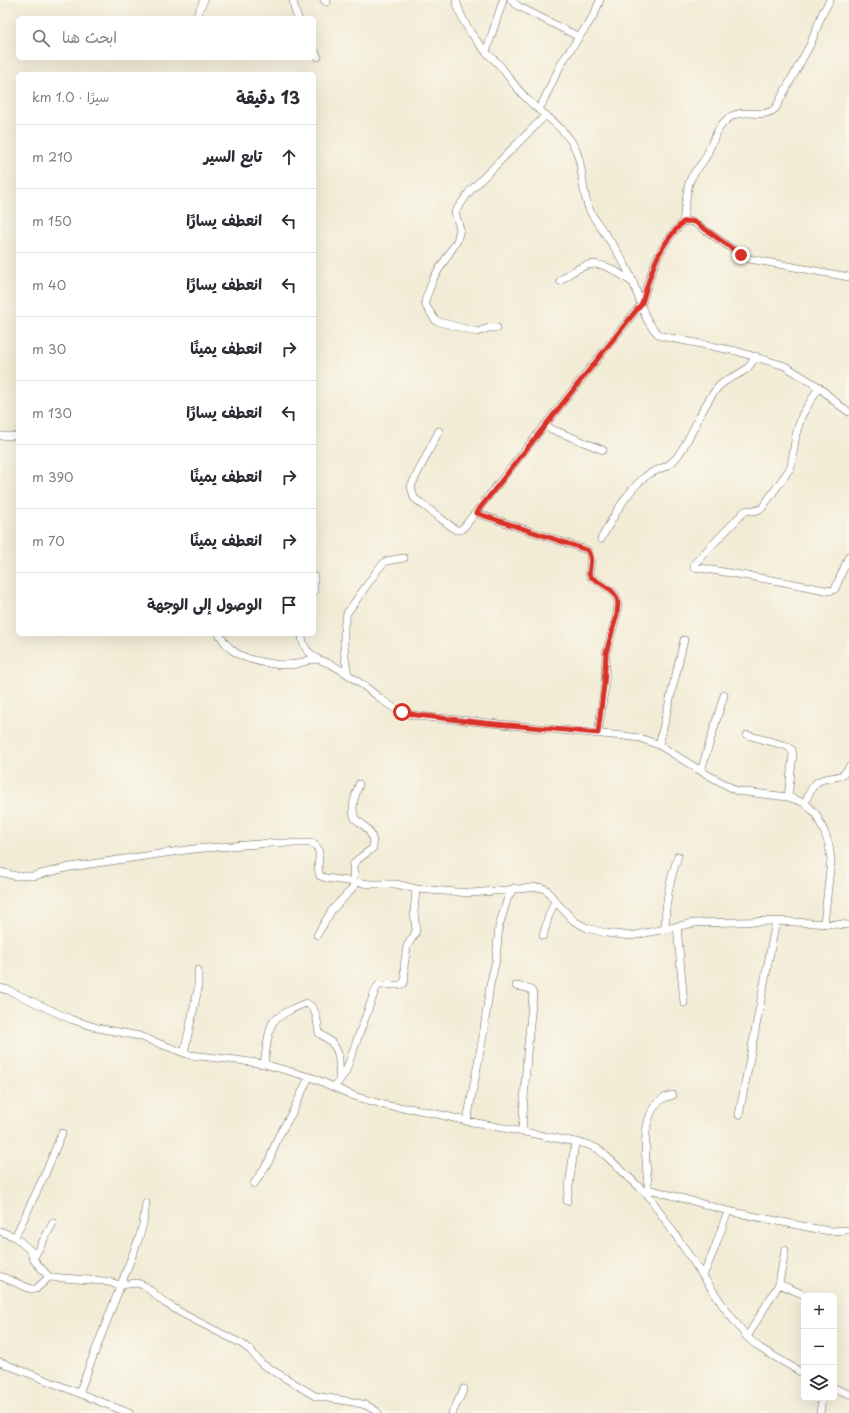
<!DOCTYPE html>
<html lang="ar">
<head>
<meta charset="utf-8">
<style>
	body { margin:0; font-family:"Playpen Sans","Playpen Sans Arabic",sans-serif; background:#f2f2f3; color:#2b2b33; direction:rtl }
	.controls { position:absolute; right:12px; bottom:12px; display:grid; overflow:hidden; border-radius:6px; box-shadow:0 4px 16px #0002 }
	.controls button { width:36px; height:36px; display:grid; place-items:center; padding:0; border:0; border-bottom:1px solid #e1e1e2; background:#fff; color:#2b2b33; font:20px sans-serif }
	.stop { position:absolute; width:12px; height:12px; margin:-9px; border:3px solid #d93025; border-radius:50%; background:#fff }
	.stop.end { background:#d93025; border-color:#fff; box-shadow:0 1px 4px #0008 }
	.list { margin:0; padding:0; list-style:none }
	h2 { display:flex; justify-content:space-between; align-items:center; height:52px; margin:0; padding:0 16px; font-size:17px }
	h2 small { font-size:13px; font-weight:400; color:#7c7c81 }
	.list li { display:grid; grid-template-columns:26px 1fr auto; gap:12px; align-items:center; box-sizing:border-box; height:64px; padding:0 16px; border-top:1px solid #e1e1e2 }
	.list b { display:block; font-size:15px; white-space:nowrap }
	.list em { font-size:13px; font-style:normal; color:#7c7c81 }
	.icon { flex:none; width:22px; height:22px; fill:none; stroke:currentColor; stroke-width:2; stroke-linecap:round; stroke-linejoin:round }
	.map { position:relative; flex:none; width:849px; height:1413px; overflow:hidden; direction:ltr }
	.search { position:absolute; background:#fff; box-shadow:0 4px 16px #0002; left:16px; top:16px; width:300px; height:44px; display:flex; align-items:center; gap:10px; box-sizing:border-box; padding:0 14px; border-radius:6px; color:#7c7c81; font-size:15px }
	.panel { position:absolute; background:#fff; box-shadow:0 4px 16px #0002; left:16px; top:72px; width:300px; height:564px; border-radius:6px; direction:rtl }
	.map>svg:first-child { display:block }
</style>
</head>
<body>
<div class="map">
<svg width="849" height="1413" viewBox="0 0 849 1413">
	<rect width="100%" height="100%" fill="#fbf7ec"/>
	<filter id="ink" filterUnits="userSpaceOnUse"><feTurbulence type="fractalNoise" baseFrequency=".025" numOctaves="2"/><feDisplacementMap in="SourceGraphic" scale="8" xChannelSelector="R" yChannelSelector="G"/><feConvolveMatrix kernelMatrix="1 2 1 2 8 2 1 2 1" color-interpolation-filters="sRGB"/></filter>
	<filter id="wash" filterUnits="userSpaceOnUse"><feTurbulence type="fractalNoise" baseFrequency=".012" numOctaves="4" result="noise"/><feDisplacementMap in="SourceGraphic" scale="16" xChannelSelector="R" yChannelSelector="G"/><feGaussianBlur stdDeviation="0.9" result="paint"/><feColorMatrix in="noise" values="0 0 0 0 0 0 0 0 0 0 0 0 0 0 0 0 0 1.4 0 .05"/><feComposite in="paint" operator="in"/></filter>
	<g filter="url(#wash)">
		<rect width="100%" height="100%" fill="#f2ecd6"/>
	</g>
	<g filter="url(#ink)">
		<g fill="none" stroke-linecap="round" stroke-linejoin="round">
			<defs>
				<path id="minor" d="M 293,0 L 295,11 L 298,18
					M 324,0 L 327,2
					M 456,0 C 462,23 472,36 488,54 C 492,58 497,62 501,67 C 510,78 517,90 528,100 C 542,114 560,124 571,141 C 586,164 579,188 590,211 C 594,219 600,226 605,234 C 615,247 623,260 630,275 C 639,294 643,324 661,336 L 736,351 L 785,366 L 819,387 L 839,405 L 849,412
					M 511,0 L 518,6 L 579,37
					M 196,18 L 204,0
					M 314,50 L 318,57
					M 486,52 L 503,0
					M 539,110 L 562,62 L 594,15 L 600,0
					M 683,222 C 685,209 686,195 689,183 C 692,173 699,168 704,160 C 713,145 716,123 734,115 C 750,109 761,119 775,109 L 810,45 L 823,12 L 830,0
					M 560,281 C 590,256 603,261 633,283
					M 497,328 L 489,328 L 477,332 L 436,321 L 426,306 L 425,301 L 433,279 L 457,241 L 460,229 L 455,212 L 470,191 L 546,115
					M 819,387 L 802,415 L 796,434 L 791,467 L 762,508 L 755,511 L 750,510 L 745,511 L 694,564 L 694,567 L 784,582 L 830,591 L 835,589 L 849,556
					M 544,426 L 603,450
					M 439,431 L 411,486 L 414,498 L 456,530 L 460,530 L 464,527 L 642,303 C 652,269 657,248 683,222 L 689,221 L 695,223 L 741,255 L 750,259 L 849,277
					M 0,436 L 18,436
					M 476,513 L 587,550 C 593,557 590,566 589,574 L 591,577 L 611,590 L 616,596 L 618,602 L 617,614 L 606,653 L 605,685 L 598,733
					M 601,539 C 613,518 625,493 645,477 C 657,467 669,470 679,454 C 694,433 701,406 719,386 C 726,379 737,376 745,370 C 750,367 753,361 756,356
					M 314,576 L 314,591
					M 219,634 C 223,640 228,648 235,652 C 247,661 281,667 296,664 C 303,663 312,657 320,660 C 341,667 358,682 376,695 C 384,701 392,708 401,712 C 416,718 445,718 461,720 C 516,726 570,731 624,736 L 640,738 L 659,745 L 701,771 L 737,791 L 788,797 L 805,803 L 816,814 L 824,831 L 829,845 L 831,860 L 824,924
					M 302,634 C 302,647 308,652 317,659
					M 348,674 L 345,658 L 344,644 L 344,626 L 347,613 L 379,568 L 386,561 L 404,558
					M 747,735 L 787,746 L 792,750 L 793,755 L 788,797
					M 659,745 L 684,640
					M 701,771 L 724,695
					M 805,803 C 808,796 810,789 816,783 C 826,774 841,783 849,767
					M 0,872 L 16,876 L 33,876 L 70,867 L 193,849 L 272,843 L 312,843 C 326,851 314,864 320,876 L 326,878 L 370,884 L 396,884 L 416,889 L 471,893 L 540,887 L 547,890 L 555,901 L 574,921 L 587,928 L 606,933 L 631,936 L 694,923 L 776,921 L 849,925
					M 677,926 L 684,1003
					M 665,929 C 665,902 669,881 678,856
					M 317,935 L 332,910 L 351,890 L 354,885 L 353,865 L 357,860 L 373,848 C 374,837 370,830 362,824 C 359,822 356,820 355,818 C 350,808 356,794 359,784
					M 543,936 L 549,915 L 555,901
					M 516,986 L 528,988 L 531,990 L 533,994 L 527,1054 L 522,1132
					M 0,988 L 8,990 L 70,1019 L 98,1028 L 139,1036 L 190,1055 L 236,1060 L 264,1064 L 313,1078 L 354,1096 L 388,1106 L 415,1109 L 467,1121 L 586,1144 L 598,1149 L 606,1156 L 649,1196 L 726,1310 L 747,1337 L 760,1348 L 804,1374
					M 184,1053 L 198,989 L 198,970
					M 264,1064 C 266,1052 267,1036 272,1024 C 276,1016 297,1006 306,1003 C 318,1009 317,1022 319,1033 C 323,1036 327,1038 330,1041 C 342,1052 339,1067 339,1081
					M 334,1087 L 345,1073 L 376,988 L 379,985 L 400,985 L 404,983 L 405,979 L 404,967 L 407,946 L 415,934 L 416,930 L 414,912 L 416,889
					M 739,1115 L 776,921
					M 467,1121 L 483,1036 L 490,985 L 496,960 L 499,926 L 508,897 L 514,888
					M 254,1184 L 269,1161 L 278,1137 L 292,1113 L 309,1077
					M 649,1189 L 728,1211 L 812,1228 L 830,1231 L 849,1230
					M 649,1194 C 647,1169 637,1116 662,1099 C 665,1097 669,1096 673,1095
					M 567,1201 L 575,1143
					M 0,1231 L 15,1237 L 31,1251 L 33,1259 L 49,1277
					M 15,1237 L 46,1172 L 62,1133
					M 33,1259 L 53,1223
					M 0,1276 L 31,1289 L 36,1289 L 49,1277 L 104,1281 L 120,1285 L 137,1283 L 145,1286 L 165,1303 L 185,1315 L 242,1344 L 250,1350 L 262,1364 L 315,1396 L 353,1402 L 366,1405 L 376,1411 L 378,1413
					M 703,1276 L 714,1250 L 728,1211
					M 779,1284 L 807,1296
					M 747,1337 L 779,1284 L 785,1250
					M 0,1362 L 129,1413
					M 834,1388 L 849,1394
					M 79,1393 L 139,1238 L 143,1224 L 146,1203
					M 452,1413 L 464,1389
					M 820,1413 L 822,1398"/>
			</defs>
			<use href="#minor" stroke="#67655d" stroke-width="8"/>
			<use href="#minor" stroke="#fff" stroke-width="7"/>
		</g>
	</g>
	<g fill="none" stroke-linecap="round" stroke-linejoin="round" filter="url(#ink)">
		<path stroke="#d93025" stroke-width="5" d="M 402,712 L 416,715 L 485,723 L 598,733 L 604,685 L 606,653 L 617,614 L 618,602 L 616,596 L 611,590 L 591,577 L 589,574 C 590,566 593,557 587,550 L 476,513 L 642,303 C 652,269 657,248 683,222 L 689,221 L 695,222 L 741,255"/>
	</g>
</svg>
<div class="controls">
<button>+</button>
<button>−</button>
<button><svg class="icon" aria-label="layers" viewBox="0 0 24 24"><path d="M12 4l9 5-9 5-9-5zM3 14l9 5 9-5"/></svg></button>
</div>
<div class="stop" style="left:402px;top:712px"></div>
<div class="stop end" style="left:741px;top:255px"></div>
<div class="search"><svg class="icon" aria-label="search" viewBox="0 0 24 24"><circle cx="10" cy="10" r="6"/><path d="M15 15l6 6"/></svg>ابحث هنا</div>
<section class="panel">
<h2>13 دقيقة<small>سيرًا · 1.0 km</small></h2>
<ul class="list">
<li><svg class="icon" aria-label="ahead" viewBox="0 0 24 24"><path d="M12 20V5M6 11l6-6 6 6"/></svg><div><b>تابع السير</b></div><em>210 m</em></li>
<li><svg class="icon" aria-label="left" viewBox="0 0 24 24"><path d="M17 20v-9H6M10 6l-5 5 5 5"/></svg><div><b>انعطف يسارًا</b></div><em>150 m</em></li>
<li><svg class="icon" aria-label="left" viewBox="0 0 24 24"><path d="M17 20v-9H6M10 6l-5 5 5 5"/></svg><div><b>انعطف يسارًا</b></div><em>40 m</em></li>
<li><svg class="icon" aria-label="right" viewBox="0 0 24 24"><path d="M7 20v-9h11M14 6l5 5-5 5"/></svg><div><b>انعطف يمينًا</b></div><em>30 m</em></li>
<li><svg class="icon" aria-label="left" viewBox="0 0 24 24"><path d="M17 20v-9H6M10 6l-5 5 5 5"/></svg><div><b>انعطف يسارًا</b></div><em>130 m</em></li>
<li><svg class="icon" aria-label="right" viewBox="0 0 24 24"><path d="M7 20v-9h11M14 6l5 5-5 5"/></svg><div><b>انعطف يمينًا</b></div><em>390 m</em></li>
<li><svg class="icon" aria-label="right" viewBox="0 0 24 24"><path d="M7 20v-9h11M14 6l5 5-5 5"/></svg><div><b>انعطف يمينًا</b></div><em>70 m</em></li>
<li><svg class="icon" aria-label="arrive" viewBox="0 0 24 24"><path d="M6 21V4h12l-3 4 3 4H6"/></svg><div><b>الوصول إلى الوجهة</b></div></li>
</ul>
</section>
</div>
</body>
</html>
